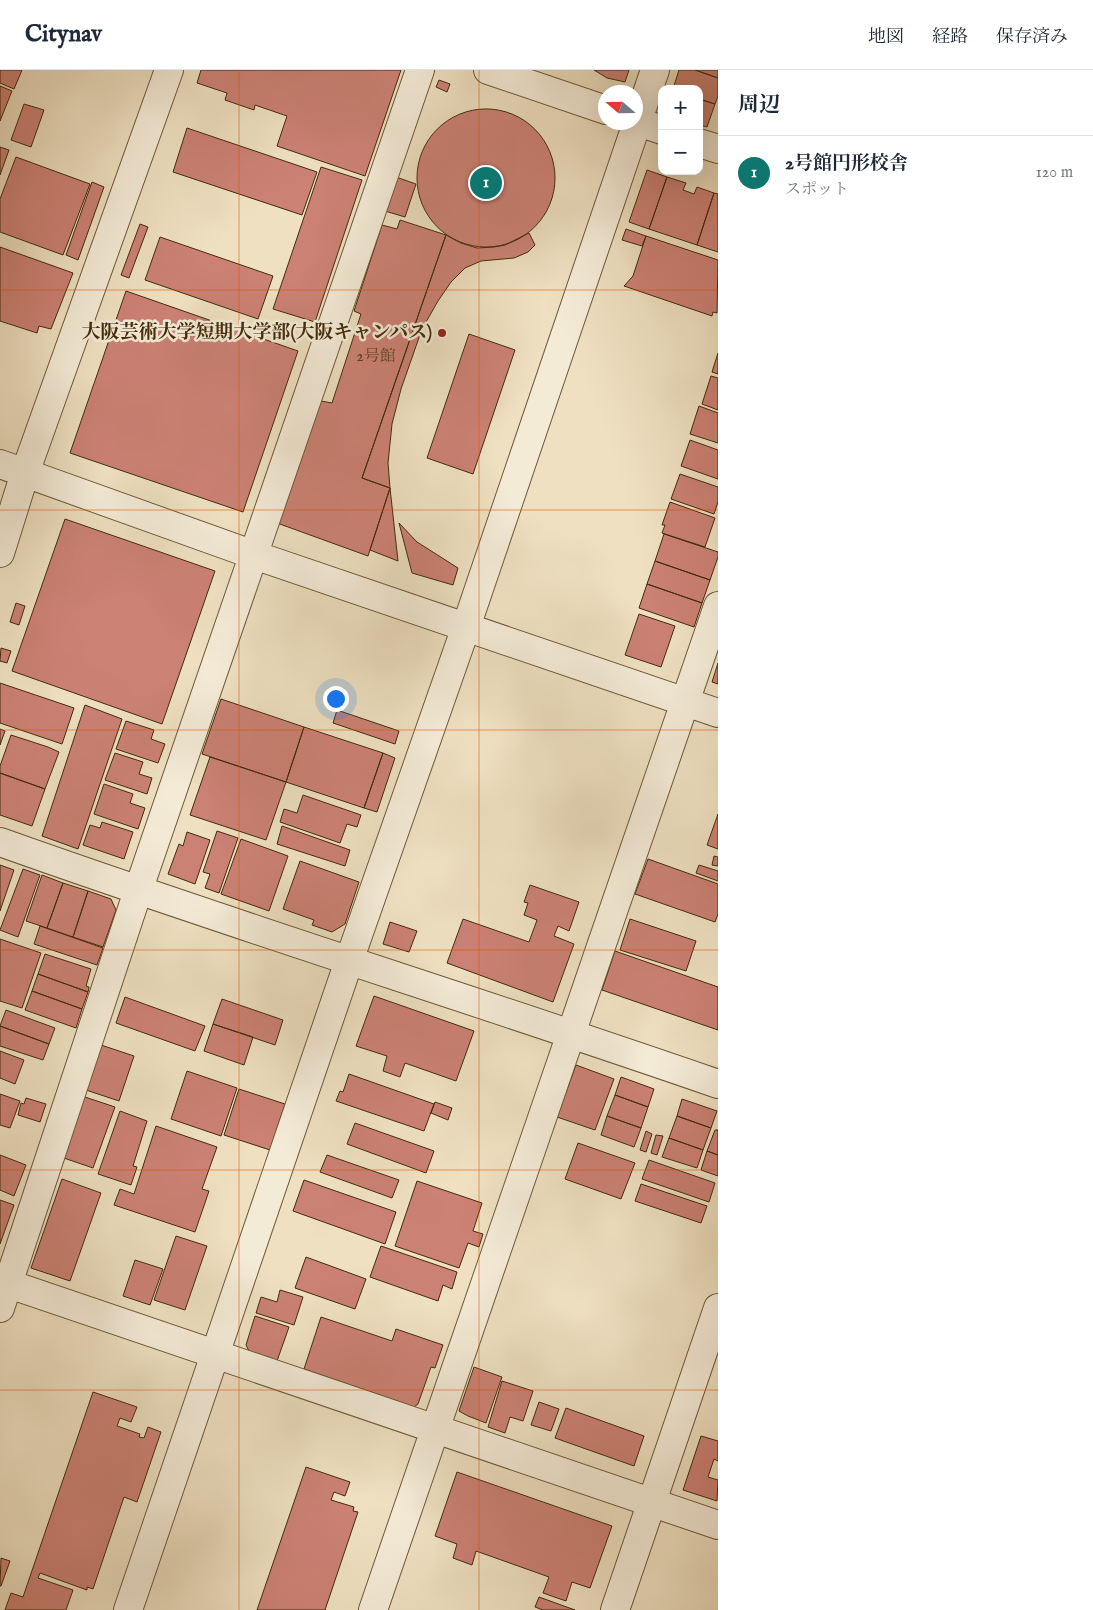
<!DOCTYPE html>
<html lang="ja">
<head>
<meta charset="utf-8">
<style>
	body { margin:0; font-family:"IM FELL English","Noto Serif JP",serif; background:#f6f6f7; color:#1f2937 }
	.controls { position:absolute; right:15px; top:15px; display:grid; overflow:hidden; border-radius:10px; box-shadow:0 5px 20px #0002 }
	.controls button { width:45px; height:45px; display:grid; place-items:center; padding:0; border:0; border-bottom:1px solid #e0e1e3; background:#fff; color:#1f2937; font:25px sans-serif }
	.compass { position:absolute; left:598px; top:15px; width:45px; height:45px; border-radius:50%; background:#fff; box-shadow:0 5px 20px #0002; rotate:290deg }
	.you { position:absolute; left:335px; top:628px; width:18px; height:18px; margin:-12px; border:4px solid #fff; border-radius:50%; background:#1a73e8; box-shadow:0 0 0 8px #1a73e833 }
	.badge { display:grid; place-items:center; width:32px; height:32px; border-radius:50%; background:#0f766e; color:#fff; font-size:16px; font-weight:700 }
	.pin { position:absolute; translate:-50% -50%; border:2px solid #fff; box-shadow:0 1px 5px #0006 }
	.list { margin:0; padding:0; list-style:none }
	h2 { display:flex; justify-content:space-between; align-items:center; height:65px; margin:0; padding:0 20px; font-size:21px }
	h2 small { font-size:16px; font-weight:400; color:#747a83 }
	.list li { display:grid; grid-template-columns:32px 1fr auto; gap:15px; align-items:center; box-sizing:border-box; height:75px; padding:0 20px; border-top:1px solid #e0e1e3 }
	.list b { display:block; font-size:19px; white-space:nowrap }
	.list p { margin:0; font-size:16px; white-space:nowrap; color:#747a83 }
	.list em { font-size:16px; font-style:normal; color:#747a83 }
	.map { position:relative; flex:none; width:718px; height:1540px; overflow:hidden }
	header { display:flex; align-items:center; gap:30px; box-sizing:border-box; height:70px; padding:0 25px; background:#fff; border-bottom:1px solid #e0e1e3 }
	header strong { font-size:24px }
	nav { display:flex; gap:28px; margin-inline-start:auto; font-size:18px }
	main { display:flex }
	aside { flex:1; background:#fff }
	.map>svg:first-child { display:block }
</style>
</head>
<body>
<header>
<strong>Citynav</strong>
<nav><a>地図</a><a>経路</a><a>保存済み</a></nav>
</header>
<main>
<div class="map">
<svg width="718" height="1540" viewBox="0 0 718 1540">
	<rect width="100%" height="100%" fill="#eee0c1"/>
	<filter id="stains"><feTurbulence type="fractalNoise" baseFrequency=".004" numOctaves="4"/><feColorMatrix values="0 0 0 0 .2 0 0 0 0 .09 0 0 0 0 .02 0 0 0 .5 -.17"/></filter>
	<radialGradient id="worn" r=".72"><stop offset=".6" stop-color="#630" stop-opacity="0"/><stop offset="1" stop-color="#630" stop-opacity=".3"/></radialGradient>
	<path fill="#cb8174" stroke="#432b0a" d="M 0,0 L 22,0 L 14,19 L 0,13 Z
		M 201,0 L 401,0 L 365,106 L 277,76 L 287,46 L 255,35 L 254,40 L 225,30 L 227,23 L 197,13 Z
		M 594,0 L 629,0 L 625,12 L 607,8 Z
		M 679,0 L 695,0 L 718,8 L 718,26 L 715,34 L 699,29 L 699,19 L 673,19 Z
		M 695,0 L 718,0 L 718,8 Z
		M 439,10 L 450,14 L 447,22 L 436,17 Z
		M 0,16 L 12,21 L 0,51 Z
		M 699,29 L 715,34 L 707,57 L 699,55 Z
		M 24,34 L 44,40 L 31,77 L 11,70 Z
		M417 108a69 69 0 1 1 138 0a69 69 0 1 1-138 0Z
		M 187,58 L 317,102 L 302,145 L 173,102 Z
		M 0,77 L 9,80 L 0,105 Z
		M 16,87 L 90,114 L 63,185 L 0,162 L 0,129 Z
		M 321,97 L 362,110 L 315,252 L 273,239 Z
		M 647,100 L 667,107 L 649,159 L 629,152 Z
		M 396,107 L 416,114 L 405,147 L 385,141 Z
		M 667,107 L 686,113 L 683,120 L 694,124 L 697,117 L 714,123 L 697,175 L 649,159 Z
		M 92,112 L 104,117 L 78,190 L 66,185 Z
		M 714,123 L 718,124 L 718,182 L 697,175 Z
		M 400,150 L 446,165 L 362,408 L 390,418 L 368,486 L 277,453 L 321,331 L 332,333 L 361,244 L 354,241 L 382,155 L 397,159 Z
		M 140,154 L 148,157 L 129,208 L 121,205 Z
		M 626,159 L 646,166 L 642,176 L 622,170 Z
		M 529,163 L 535,175 L 528,182 L 514,188 L 481,191 L 465,198 L 451,212 L 438,231 L 422,259 L 401,319 L 392,354 L 388,393 L 390,418 L 362,408 L 446,165 L 461,173 L 477,178 L 494,177 L 505,175 Z
		M 646,166 L 718,190 L 717,243 L 713,242 L 712,246 L 624,216 L 633,206 Z
		M 160,167 L 273,206 L 258,249 L 145,210 Z
		M 0,177 L 73,203 L 51,259 L 39,256 L 37,263 L 0,251 Z
		M 126,221 L 298,281 L 243,442 L 70,383 Z
		M 469,264 L 515,280 L 473,404 L 427,388 Z
		M 718,283 L 718,304 L 712,302 Z
		M 711,306 L 718,308 L 718,340 L 702,334 Z
		M 699,336 L 718,343 L 718,373 L 690,364 Z
		M 690,370 L 718,380 L 718,409 L 681,396 Z
		M 680,404 L 718,417 L 718,432 L 714,444 L 671,429 Z
		M 390,418 L 398,491 L 370,480 Z
		M 670,432 L 715,448 L 705,477 L 662,463 L 665,455 L 662,455 Z
		M 65,449 L 215,501 L 162,654 L 12,601 Z
		M 399,453 L 417,472 L 458,498 L 453,515 L 412,503 Z
		M 664,464 L 718,482 L 718,487 L 710,510 L 655,491 Z
		M 655,491 L 710,510 L 702,533 L 647,514 Z
		M 647,514 L 702,533 L 694,557 L 639,538 Z
		M 16,533 L 25,536 L 19,555 L 10,552 Z
		M 639,544 L 675,556 L 661,597 L 625,585 Z
		M 1,578 L 11,581 L 7,593 L 0,591 Z
		M 718,593 L 718,614 L 712,612 Z
		M 0,613 L 74,638 L 62,674 L 0,653 Z
		M 221,629 L 304,657 L 286,712 L 202,684 Z
		M 85,635 L 122,649 L 78,779 L 42,766 Z
		M 337,640 L 399,661 L 395,674 L 333,653 Z
		M 126,651 L 154,660 L 151,669 L 165,674 L 158,693 L 116,679 Z
		M 304,657 L 383,683 L 364,738 L 286,712 Z
		M 0,659 L 5,661 L 0,675 Z
		M 11,665 L 48,677 L 59,682 L 45,719 L 0,703 L 0,696 Z
		M 115,683 L 143,692 L 139,704 L 152,708 L 147,724 L 105,710 Z
		M 383,683 L 395,688 L 377,742 L 364,738 Z
		M 210,687 L 286,712 L 266,770 L 190,745 Z
		M 0,703 L 45,719 L 32,756 L 0,745 Z
		M 104,714 L 133,724 L 130,733 L 145,738 L 138,759 L 94,744 Z
		M 303,725 L 361,745 L 357,757 L 347,754 L 340,773 L 280,752 L 284,739 L 297,743 Z
		M 718,744 L 718,779 L 707,775 Z
		M 102,752 L 133,762 L 124,789 L 83,775 L 90,755 L 100,758 Z
		M 282,756 L 350,780 L 345,796 L 277,774 Z
		M 217,761 L 238,768 L 219,823 L 205,818 L 210,804 L 203,802 Z
		M 187,762 L 210,770 L 195,814 L 168,804 L 179,774 L 183,776 Z
		M 241,769 L 288,786 L 269,841 L 221,824 Z
		M 714,786 L 718,787 L 718,796 L 712,795 Z
		M 648,789 L 718,814 L 718,844 L 715,852 L 635,824 Z
		M 300,791 L 359,812 L 345,854 L 332,862 L 312,855 L 314,850 L 283,839 Z
		M 0,795 L 14,800 L 0,841 Z
		M 699,795 L 718,801 L 718,811 L 696,803 Z
		M 23,799 L 40,805 L 18,867 L 0,860 Z
		M 42,805 L 63,813 L 47,858 L 26,851 Z
		M 63,813 L 88,821 L 73,867 L 47,858 Z
		M 530,815 L 579,832 L 569,861 L 558,856 L 554,866 L 574,874 L 553,932 L 447,893 L 463,849 L 529,872 L 537,850 L 524,845 L 528,833 L 524,832 Z
		M 88,821 L 111,829 L 116,840 L 103,877 L 73,867 Z
		M 630,849 L 696,871 L 686,901 L 620,880 Z
		M 390,852 L 417,861 L 409,882 L 383,874 Z
		M 40,856 L 103,878 L 97,895 L 34,874 Z
		M 0,869 L 41,883 L 22,938 L 0,931 Z
		M 615,881 L 718,917 L 718,960 L 602,920 Z
		M 45,884 L 91,899 L 86,916 L 89,917 L 88,922 L 38,904 Z
		M 38,904 L 88,922 L 82,939 L 32,921 Z
		M 32,921 L 82,939 L 76,958 L 25,940 Z
		M 374,926 L 474,961 L 456,1011 L 405,993 L 400,1007 L 383,1001 L 387,986 L 356,976 Z
		M 125,927 L 205,956 L 195,981 L 116,953 Z
		M 222,929 L 283,950 L 275,975 L 213,954 Z
		M 6,940 L 55,958 L 49,974 L 0,956 Z
		M 213,954 L 253,967 L 244,995 L 204,981 Z
		M 0,956 L 49,974 L 43,990 L 0,976 Z
		M 98,974 L 134,986 L 119,1031 L 83,1019 Z
		M 0,981 L 24,990 L 15,1014 L 0,1008 Z
		M 576,995 L 614,1009 L 595,1060 L 557,1047 Z
		M 187,1001 L 237,1018 L 221,1066 L 171,1049 Z
		M 349,1004 L 434,1034 L 424,1061 L 336,1031 L 340,1021 L 343,1022 Z
		M 621,1007 L 654,1019 L 648,1037 L 615,1025 Z
		M 239,1019 L 285,1034 L 270,1080 L 224,1065 Z
		M 73,1023 L 115,1037 L 93,1098 L 52,1084 Z
		M 0,1024 L 20,1031 L 10,1058 L 0,1055 Z
		M 615,1025 L 648,1037 L 641,1058 L 607,1046 Z
		M 26,1028 L 46,1034 L 40,1052 L 18,1045 L 21,1033 L 24,1034 Z
		M 682,1029 L 717,1041 L 711,1058 L 677,1046 Z
		M 435,1032 L 452,1038 L 448,1050 L 431,1043 Z
		M 120,1041 L 147,1051 L 133,1096 L 137,1097 L 131,1115 L 98,1104 Z
		M 607,1046 L 641,1058 L 634,1077 L 601,1065 Z
		M 677,1046 L 711,1058 L 703,1080 L 669,1068 Z
		M 355,1053 L 434,1081 L 426,1103 L 347,1074 Z
		M 156,1056 L 217,1077 L 202,1119 L 209,1121 L 195,1162 L 114,1135 L 120,1119 L 134,1124 Z
		M 715,1060 L 718,1060 L 718,1085 L 707,1081 Z
		M 646,1061 L 652,1064 L 646,1082 L 640,1080 Z
		M 656,1065 L 663,1066 L 657,1085 L 651,1083 Z
		M 669,1068 L 703,1080 L 697,1098 L 662,1087 Z
		M 578,1073 L 635,1093 L 621,1129 L 565,1109 Z
		M 707,1081 L 718,1085 L 718,1106 L 701,1100 Z
		M 0,1085 L 26,1095 L 14,1126 L 0,1120 Z
		M 327,1085 L 399,1110 L 392,1128 L 320,1102 Z
		M 649,1090 L 715,1113 L 709,1132 L 642,1109 Z
		M 62,1109 L 101,1123 L 70,1211 L 31,1198 Z
		M 304,1110 L 396,1142 L 385,1174 L 293,1141 Z
		M 417,1111 L 482,1133 L 473,1161 L 483,1164 L 479,1177 L 468,1173 L 459,1198 L 395,1176 Z
		M 641,1114 L 707,1136 L 701,1153 L 635,1131 Z
		M 0,1130 L 14,1135 L 0,1174 Z
		M 176,1166 L 207,1176 L 185,1240 L 154,1230 Z
		M 381,1176 L 457,1202 L 452,1219 L 443,1215 L 438,1231 L 370,1207 Z
		M 306,1187 L 366,1209 L 355,1239 L 295,1218 Z
		M 135,1190 L 163,1199 L 150,1235 L 123,1226 Z
		M 280,1220 L 303,1227 L 294,1255 L 256,1243 L 261,1227 L 277,1232 Z
		M 255,1246 L 289,1257 L 277,1291 L 249,1281 L 246,1275 Z
		M 321,1247 L 392,1271 L 396,1259 L 443,1275 L 435,1298 L 431,1297 L 418,1334 L 414,1337 L 304,1299 Z
		M 474,1297 L 502,1307 L 486,1353 L 468,1346 L 459,1341 Z
		M 502,1311 L 533,1321 L 523,1351 L 510,1347 L 505,1363 L 488,1357 Z
		M 93,1322 L 137,1337 L 131,1352 L 120,1348 L 117,1356 L 140,1364 L 139,1367 L 144,1368 L 148,1357 L 161,1362 L 137,1432 L 124,1427 L 93,1519 L 87,1517 L 87,1520 L 40,1503 L 38,1508 L 73,1520 L 66,1540 L 5,1540 L 11,1523 L 23,1527 Z
		M 539,1332 L 559,1339 L 551,1361 L 531,1355 Z
		M 566,1338 L 644,1366 L 634,1396 L 555,1368 Z
		M 701,1366 L 718,1371 L 718,1391 L 714,1389 L 708,1407 L 718,1410 L 717,1431 L 683,1420 Z
		M 306,1397 L 350,1412 L 345,1426 L 334,1422 L 331,1430 L 354,1437 L 353,1441 L 358,1442 L 325,1540 L 257,1540 Z
		M 457,1402 L 612,1456 L 590,1518 L 572,1512 L 566,1531 L 543,1523 L 549,1507 L 476,1481 L 472,1495 L 453,1488 L 457,1474 L 435,1466 Z
		M 1,1488 L 10,1491 L 1,1516 L 0,1516 Z
		M 539,1527 L 575,1540 L 543,1540 L 535,1537 Z"/>
	<g fill="none" stroke-linecap="round" stroke-linejoin="round">
		<defs>
			<path id="minor" d="M 488,0 L 606,40
				M 636,51 L 662,60
				M 699,73 L 718,79
				M 0,394 L 254,485 L 718,643
				M 0,483 L 25,403 L 169,0
				M 0,772 C 238,857 479,931 718,1014
				M 0,1211 L 718,1455
				M 0,1238 L 138,821 L 420,0
				M 128,1540 L 349,891 L 466,557 L 655,0
				M 373,1540 L 718,536
				M 615,1540 L 718,1238"/>
		</defs>
		<use href="#minor" stroke="#6e5838" stroke-width="30"/>
		<use href="#minor" stroke="#f4ebd7" stroke-width="28"/>
	</g>
	<path fill="none" stroke="#d8540c" stroke-width="1" stroke-opacity="0.55" d="M 239,0 L 239,1540M 479,0 L 479,1540M 0,220 L 718,220M 0,440 L 718,440M 0,660 L 718,660M 0,880 L 718,880M 0,1100 L 718,1100M 0,1320 L 718,1320"/>
	<circle fill="#8f2418" stroke="#f4ebd7" stroke-width="2" cx="442" cy="263" r="5"/>
	<g text-anchor="middle" dominant-baseline="central" stroke-width="5" stroke-linejoin="round" paint-order="stroke">
		<g font-size="16" fill="#654024">
			<text x="376" y="287">2号館</text>
		</g>
		<g font-size="19" font-weight="bold" fill="#432b0a" stroke="#f4ebd7" text-anchor="end">
			<text x="432" y="263">大阪芸術大学短期大学部(大阪キャンパス)</text>
		</g>
	</g>
	<rect width="100%" height="100%" filter="url(#stains)"/>
	<rect width="100%" height="100%" fill="url(#worn)"/>
</svg>
<div class="controls">
<button>+</button>
<button>−</button>
</div>
<svg class="compass" viewBox="-18 -18 36 36"><path d="M0-13l5 13h-10z" fill="#e53935"/><path d="M0 13l5-13h-10z" fill="#747a83"/></svg>
<div class="you"></div>
<div class="pin badge" style="left:486px;top:113px">1</div>
</div>
<aside>
<h2>周辺<small></small></h2>
<ul class="list">
<li><span class="badge">1</span><div><b>2号館円形校舎</b><p>スポット</p></div><em>120 m</em></li>
</ul>
</aside>
</main>
</body>
</html>
